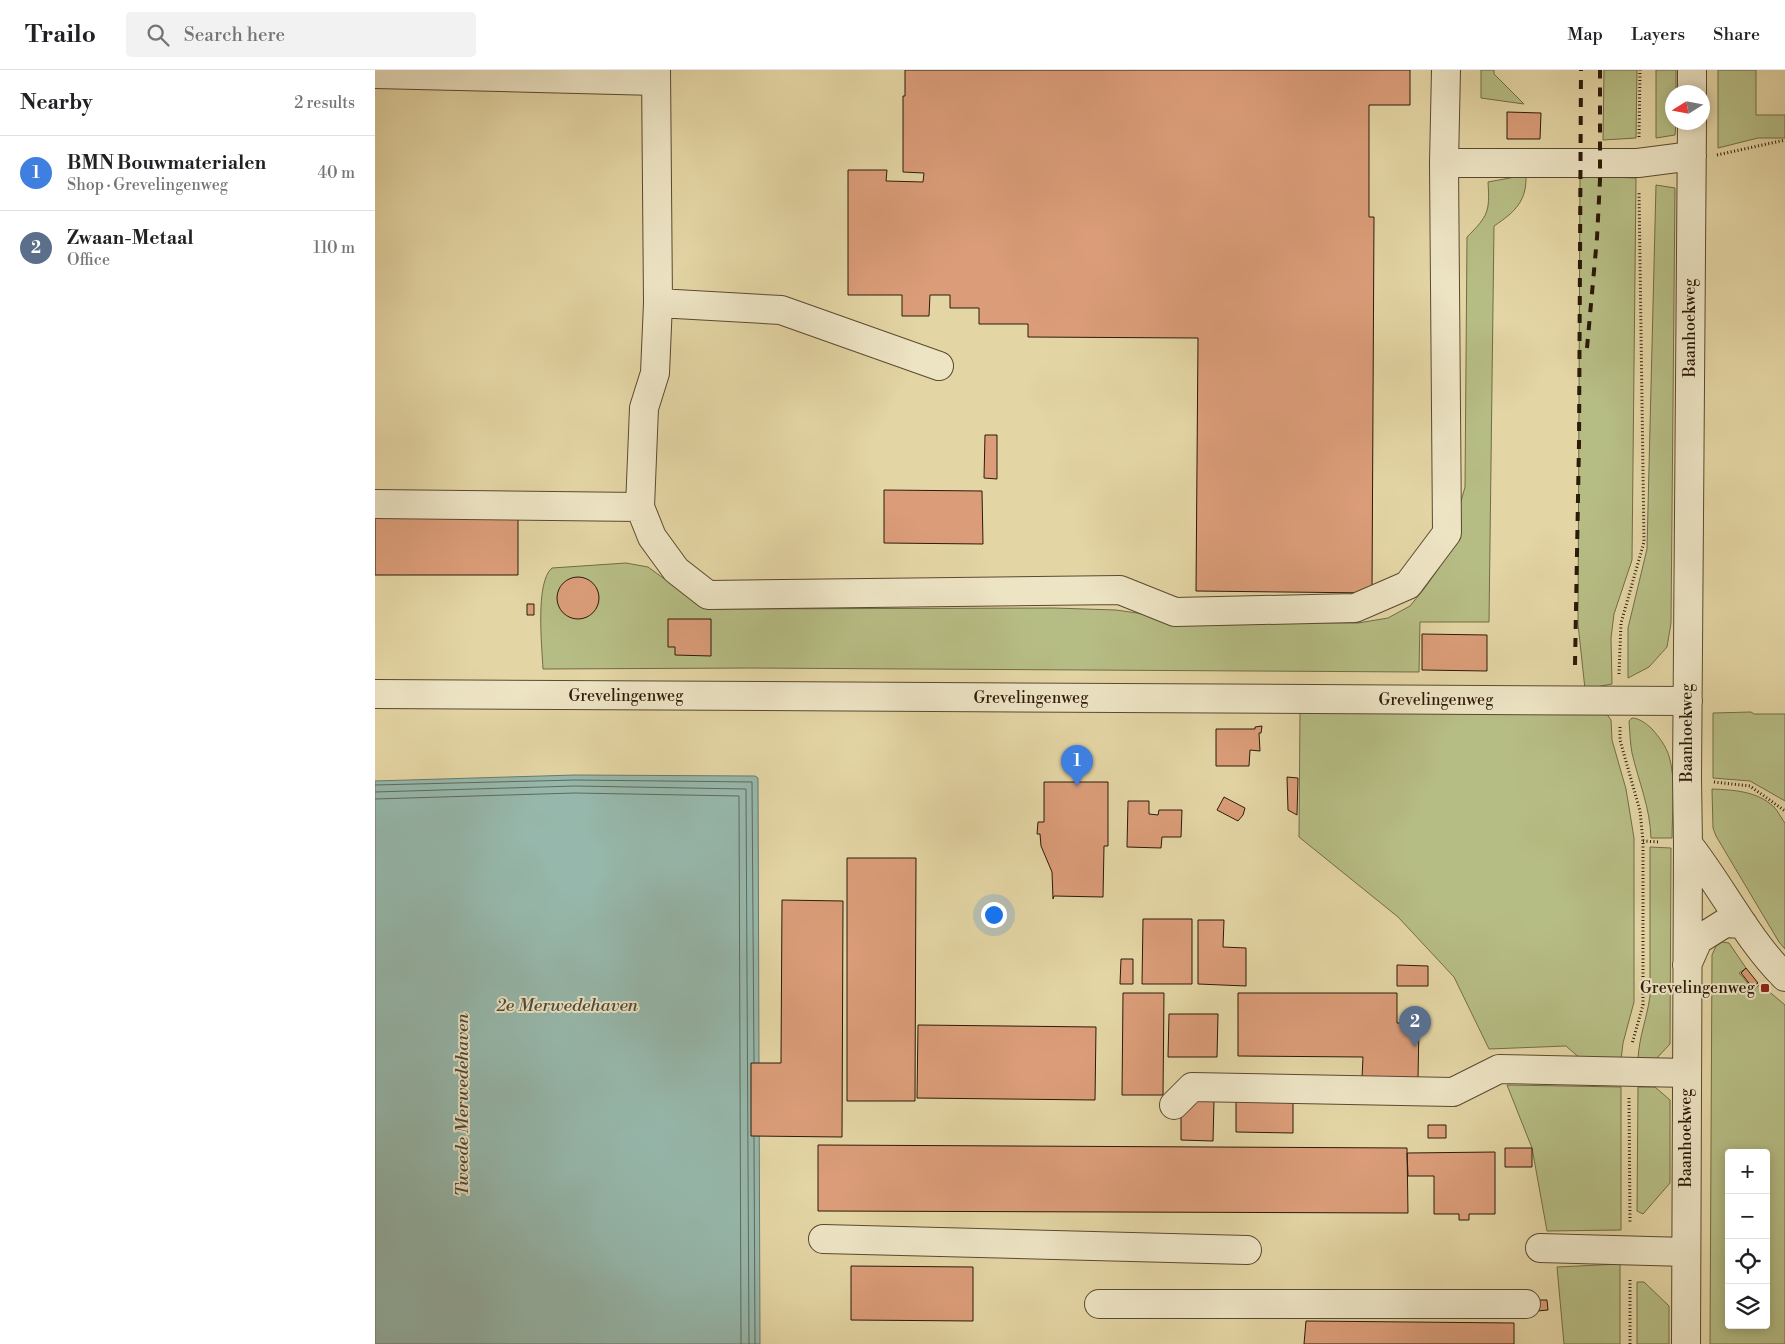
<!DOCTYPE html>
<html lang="en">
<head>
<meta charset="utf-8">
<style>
	body { margin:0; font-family:"Libre Bodoni",serif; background:#f2f2f2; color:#202124 }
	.controls { position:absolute; right:15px; bottom:15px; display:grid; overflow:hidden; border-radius:5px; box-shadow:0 2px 12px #0003 }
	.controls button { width:45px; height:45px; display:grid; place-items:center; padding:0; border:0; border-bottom:1px solid #e0e0e0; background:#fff; color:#202124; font:25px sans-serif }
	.compass { position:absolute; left:1290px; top:15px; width:45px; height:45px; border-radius:50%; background:#fff; box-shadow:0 2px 12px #0003; rotate:259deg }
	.you { position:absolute; left:618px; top:844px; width:18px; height:18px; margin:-12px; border:4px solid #fff; border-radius:50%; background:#1a73e8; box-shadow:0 0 0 8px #1a73e833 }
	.badge { display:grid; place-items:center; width:32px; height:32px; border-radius:50%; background:#8f2418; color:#fff; font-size:16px; font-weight:700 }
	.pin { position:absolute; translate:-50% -41px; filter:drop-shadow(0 1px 2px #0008) }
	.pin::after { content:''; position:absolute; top:26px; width:18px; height:15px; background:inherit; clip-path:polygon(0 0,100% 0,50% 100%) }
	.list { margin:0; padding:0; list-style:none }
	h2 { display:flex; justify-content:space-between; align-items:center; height:65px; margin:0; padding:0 20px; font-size:21px }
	h2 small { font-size:16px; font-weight:400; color:#757577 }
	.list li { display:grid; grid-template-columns:32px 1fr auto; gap:15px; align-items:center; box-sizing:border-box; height:75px; padding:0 20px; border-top:1px solid #e0e0e0 }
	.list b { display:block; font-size:19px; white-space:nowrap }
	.list p { margin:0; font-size:16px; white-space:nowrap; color:#757577 }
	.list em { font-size:16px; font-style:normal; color:#757577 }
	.icon { flex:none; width:28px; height:28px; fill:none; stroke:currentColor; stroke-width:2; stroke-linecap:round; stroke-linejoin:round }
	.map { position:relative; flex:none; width:1410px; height:1274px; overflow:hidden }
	header { display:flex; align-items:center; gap:30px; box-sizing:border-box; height:70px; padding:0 25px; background:#fff; border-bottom:1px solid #e0e0e0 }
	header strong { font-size:24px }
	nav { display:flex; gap:28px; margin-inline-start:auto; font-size:18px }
	.search { width:350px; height:45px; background:#f2f2f2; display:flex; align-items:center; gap:12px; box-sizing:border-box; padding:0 18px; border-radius:5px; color:#757577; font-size:19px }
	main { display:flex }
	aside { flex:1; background:#fff }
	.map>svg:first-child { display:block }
</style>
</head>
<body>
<header>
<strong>Trailo</strong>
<div class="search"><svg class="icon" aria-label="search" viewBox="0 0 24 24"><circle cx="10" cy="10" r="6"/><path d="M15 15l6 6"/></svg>Search here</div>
<nav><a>Map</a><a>Layers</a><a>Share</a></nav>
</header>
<main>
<aside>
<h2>Nearby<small>2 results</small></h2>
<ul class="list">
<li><span class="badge" style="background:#3f7fe0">1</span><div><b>BMN Bouwmaterialen</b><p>Shop · Grevelingenweg</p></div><em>40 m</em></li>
<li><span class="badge" style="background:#5c6f8a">2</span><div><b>Zwaan-Metaal</b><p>Office</p></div><em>110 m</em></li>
</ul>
</aside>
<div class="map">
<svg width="1410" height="1274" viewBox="0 0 1410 1274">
	<rect width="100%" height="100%" fill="#e4d5a4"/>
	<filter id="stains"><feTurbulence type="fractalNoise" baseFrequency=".004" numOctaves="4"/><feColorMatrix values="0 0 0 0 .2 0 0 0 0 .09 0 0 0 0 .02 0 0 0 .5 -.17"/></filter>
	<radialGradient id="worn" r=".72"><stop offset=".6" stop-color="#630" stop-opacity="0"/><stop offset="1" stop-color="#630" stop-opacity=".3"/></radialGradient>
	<path fill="#b6bd84" stroke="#726c46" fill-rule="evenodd" d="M 1106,0 L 1119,0 L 1119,4 L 1149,34 L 1106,28 Z
		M 1229,0 L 1262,0 L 1261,68 L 1228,70 Z
		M 1281,0 L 1301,0 L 1301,22 L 1298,22 L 1298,52 L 1301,53 L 1300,65 L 1281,68 Z
		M 1343,0 L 1381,0 L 1381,45 L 1410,45 L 1410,68 L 1383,68 L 1343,78 Z
		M 1151,105 C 1152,131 1140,142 1119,156 L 1114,552 L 1045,552 L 1044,602 L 374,598 L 168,599 C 167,577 160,512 177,498 L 251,493 L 273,497 L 324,534 L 343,539 L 679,538 L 741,540 L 825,552 L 983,553 L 1013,548 L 1035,536 L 1049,519 L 1064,498 L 1076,467 L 1090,417 L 1092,167 C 1113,146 1115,142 1113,112 Z
		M 1205,106 L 1261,108 L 1257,490 L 1239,544 L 1236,568 L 1237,614 L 1210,619 L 1203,554 Z
		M 1281,115 L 1300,118 L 1296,553 L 1292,577 L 1274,597 L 1253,608 L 1253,558 L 1272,479 Z
		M 925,642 L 1231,643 L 1236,650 L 1237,670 L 1251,719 L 1259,768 L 1259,932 L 1248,973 L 1246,990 L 1207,990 L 1191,976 L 1114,979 L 1079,907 L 1023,847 L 924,767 Z
		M 1376,642 L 1379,644 L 1410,644 L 1410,731 L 1375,711 L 1338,708 L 1338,643 Z
		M 1257,648 C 1264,648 1272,654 1277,659 C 1284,667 1291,676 1294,686 C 1301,707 1297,745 1297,768 L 1276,768 C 1275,737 1264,713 1257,683 C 1255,673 1255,662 1254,651 Z
		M 1337,719 C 1359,720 1382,721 1399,737 C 1403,741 1406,748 1410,753 L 1410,879 L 1404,872 L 1341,766 L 1338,758 Z
		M 1275,777 L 1296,778 L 1295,974 L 1281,989 L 1263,989 C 1264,967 1272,948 1275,926 Z
		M 1347,872 L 1354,873 L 1371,898 L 1364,903 L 1379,920 L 1385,914 L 1410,935 L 1410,1274 L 1335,1274 L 1337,885 L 1341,876 ZM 1354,1083 L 1391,1083 L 1391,1255 L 1354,1255 Z
		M 1132,1015 L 1246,1017 L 1246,1160 L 1172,1161 L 1157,1078 Z
		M 1263,1017 L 1280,1017 L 1295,1030 L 1295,1113 L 1268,1144 L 1262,1141 Z
		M 1245,1194 L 1245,1274 L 1189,1274 L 1182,1197 Z
		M 1262,1212 L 1269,1212 L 1294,1236 L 1294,1274 L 1262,1274 Z"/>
	<path fill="#96b8ac" stroke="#6c796b" d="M 200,705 L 380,706 L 383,708 L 385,1274 L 0,1274 L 0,711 Z"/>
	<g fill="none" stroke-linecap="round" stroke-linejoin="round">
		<path stroke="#62695a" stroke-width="1" d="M 0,715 L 200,710 L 377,712 L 379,992
			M 0,722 L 200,716 L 371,719 L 374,1274
			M 0,729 L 200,723 L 364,726 L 366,1274
			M 379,1067 L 380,1274"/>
	</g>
	<path fill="#db9d79" stroke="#2d1a09" d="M 530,0 L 1035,0 L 1035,35 L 994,35 L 994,147 L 999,147 L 997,523 L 821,521 L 823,268 L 653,267 L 653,254 L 604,254 L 604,238 L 575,238 L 575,225 L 555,225 L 554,246 L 527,246 L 527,225 L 473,225 L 473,100 L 512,100 L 511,111 L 548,112 L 549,103 L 528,102 L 528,26 L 530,26 Z
		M 1132,42 L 1166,43 L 1165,69 L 1132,69 Z
		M 610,365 L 622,365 L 622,409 L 609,408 Z
		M 509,420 L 607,421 L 608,474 L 509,473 Z
		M 143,442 L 143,505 L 0,505 L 0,443 Z
		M182 528a21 21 0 1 1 42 0a21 21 0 1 1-42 0Z
		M 152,534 L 159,534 L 159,545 L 152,545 Z
		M 293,549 L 336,549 L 336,586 L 300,585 L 300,577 L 293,577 Z
		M 1047,564 L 1112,565 L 1112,601 L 1047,600 Z
		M 887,656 L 886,663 L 884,663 L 885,681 L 875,680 L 874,696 L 841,696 L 841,659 L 880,659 L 880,657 Z
		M 912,707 L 923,708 L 922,745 L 913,740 Z
		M 669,712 L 733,712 L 733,776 L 729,776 L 728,827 L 679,826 L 678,829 L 677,802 L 666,776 L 665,764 L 662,764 L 663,752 L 669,752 Z
		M 849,727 L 870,738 L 868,745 L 863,751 L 842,740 Z
		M 753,731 L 774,731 L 774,744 L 783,745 L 784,740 L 807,740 L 806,767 L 787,767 L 786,778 L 752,777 Z
		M 472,788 L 541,788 L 540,1031 L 472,1031 Z
		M 407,830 L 468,831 L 467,1067 L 376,1066 L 376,993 L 406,993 Z
		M 768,849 L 817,849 L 817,914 L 767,914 Z
		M 823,850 L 849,850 L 848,877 L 871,878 L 871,916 L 823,914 Z
		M 746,889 L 758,889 L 758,914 L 745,914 Z
		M 1022,895 L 1053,896 L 1053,916 L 1022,916 Z
		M 1371,898 L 1383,913 L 1377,917 L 1366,903 Z
		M 748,923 L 789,923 L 788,1025 L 747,1025 Z
		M 863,923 L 1022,923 L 1022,953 L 1044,953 L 1043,1009 L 987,1008 L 988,987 L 863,986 Z
		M 794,944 L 843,944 L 842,987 L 793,987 Z
		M 543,955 L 721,957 L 720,1030 L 542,1028 Z
		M 861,1024 L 918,1024 L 918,1063 L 861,1062 Z
		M 806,1029 L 839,1030 L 838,1071 L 806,1070 Z
		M 1053,1055 L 1071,1055 L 1071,1068 L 1053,1068 Z
		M 443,1075 L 1032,1078 L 1033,1143 L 443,1141 Z
		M 1130,1078 L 1157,1078 L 1157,1097 L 1130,1097 Z
		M 1120,1082 L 1120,1144 L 1094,1144 L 1094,1150 L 1084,1150 L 1084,1144 L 1059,1144 L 1059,1106 L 1033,1106 L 1032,1083 Z
		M 476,1196 L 598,1197 L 598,1251 L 476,1250 Z
		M 1162,1230 L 1172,1230 L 1173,1240 L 1162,1241 Z
		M 931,1251 L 1139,1253 L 1139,1274 L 929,1274 Z"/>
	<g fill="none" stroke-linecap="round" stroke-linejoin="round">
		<defs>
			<path id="minor" d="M 281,0 L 283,233 L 280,303 L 269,338 L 265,437 L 277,467 L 301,500 L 333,525 L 745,520 L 800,542 L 980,538 L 1033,515 L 1072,463 L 1069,93 L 1071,0
				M 1317,0 L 1317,22
				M 0,4 L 281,11
				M 1069,93 L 1263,93 L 1317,86
				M 283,233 L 406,240 L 564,296
				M 0,434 L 265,437
				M 0,624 L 1313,631
				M 1313,774 C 1347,817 1371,868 1410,907
				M 1312,895 L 1323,870 L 1350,853 L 1368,854
				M 799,1035 L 817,1017 L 1078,1022 L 1124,999 L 1312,1003
				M 448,1169 L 872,1180
				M 1165,1178 L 1311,1182
				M 724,1234 L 1151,1234
				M 1311,1274 L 1313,774 L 1312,708 L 1317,52"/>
		</defs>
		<use href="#minor" stroke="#5b4930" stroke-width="30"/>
		<path stroke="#2d1a09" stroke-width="3" stroke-dasharray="1 2.5" stroke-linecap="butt" d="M 1264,67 L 1265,0
			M 1342,85 L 1410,70
			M 1244,604 L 1246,553 L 1269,472 L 1264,121
			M 1245,657 L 1245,670 L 1265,741 L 1268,771 L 1268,935 L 1257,974
			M 1339,712 L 1375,716 L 1410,741
			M 1268,771 L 1285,772
			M 1254,1028 L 1255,1154
			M 1255,1274 L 1255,1208"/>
		<use href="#minor" stroke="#ede4c4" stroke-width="28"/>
		<path stroke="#2d1a09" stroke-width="4" stroke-dasharray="9 9" stroke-linecap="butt" d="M 1212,278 L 1222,168 L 1225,110 L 1225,0
			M 1200,595 L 1204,373 L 1206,0"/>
	</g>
	<rect fill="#8f2418" stroke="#ede4c4" stroke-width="2" x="1385" y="913" width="10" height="10" rx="2.5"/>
	<g text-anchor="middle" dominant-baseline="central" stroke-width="4" stroke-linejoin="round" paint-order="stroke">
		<g font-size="16" fill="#2d1a09" stroke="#ede4c4">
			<text transform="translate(1315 258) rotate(-90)">Baanhoekweg</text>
			<text x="251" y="626">Grevelingenweg</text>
			<text x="656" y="628">Grevelingenweg</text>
			<text x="1061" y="630">Grevelingenweg</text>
			<text transform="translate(1312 663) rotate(-90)">Baanhoekweg</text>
			<text transform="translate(1311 1068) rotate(-90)">Baanhoekweg</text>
		</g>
		<g font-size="16" fill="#2d1a09" stroke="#ede4c4" text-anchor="end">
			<text x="1380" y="918">Grevelingenweg</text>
		</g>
		<g font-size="18" font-style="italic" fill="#4c493a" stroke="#ede4c4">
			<text x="192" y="935">2e Merwedehaven</text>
			<text transform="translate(87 1035) rotate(-90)">Tweede Merwedehaven</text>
		</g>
	</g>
	<rect width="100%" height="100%" filter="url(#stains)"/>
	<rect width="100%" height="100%" fill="url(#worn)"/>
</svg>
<div class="controls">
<button>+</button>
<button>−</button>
<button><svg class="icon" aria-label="locate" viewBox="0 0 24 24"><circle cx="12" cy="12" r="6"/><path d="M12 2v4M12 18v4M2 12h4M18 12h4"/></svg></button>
<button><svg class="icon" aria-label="layers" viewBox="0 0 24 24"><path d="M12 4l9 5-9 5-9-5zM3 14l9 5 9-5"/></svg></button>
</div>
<svg class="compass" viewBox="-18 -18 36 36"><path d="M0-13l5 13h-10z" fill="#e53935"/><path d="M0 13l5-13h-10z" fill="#757577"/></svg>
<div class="you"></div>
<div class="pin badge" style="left:702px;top:716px;background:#3f7fe0">1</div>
<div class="pin badge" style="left:1040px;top:977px;background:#5c6f8a">2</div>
</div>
</main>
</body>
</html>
